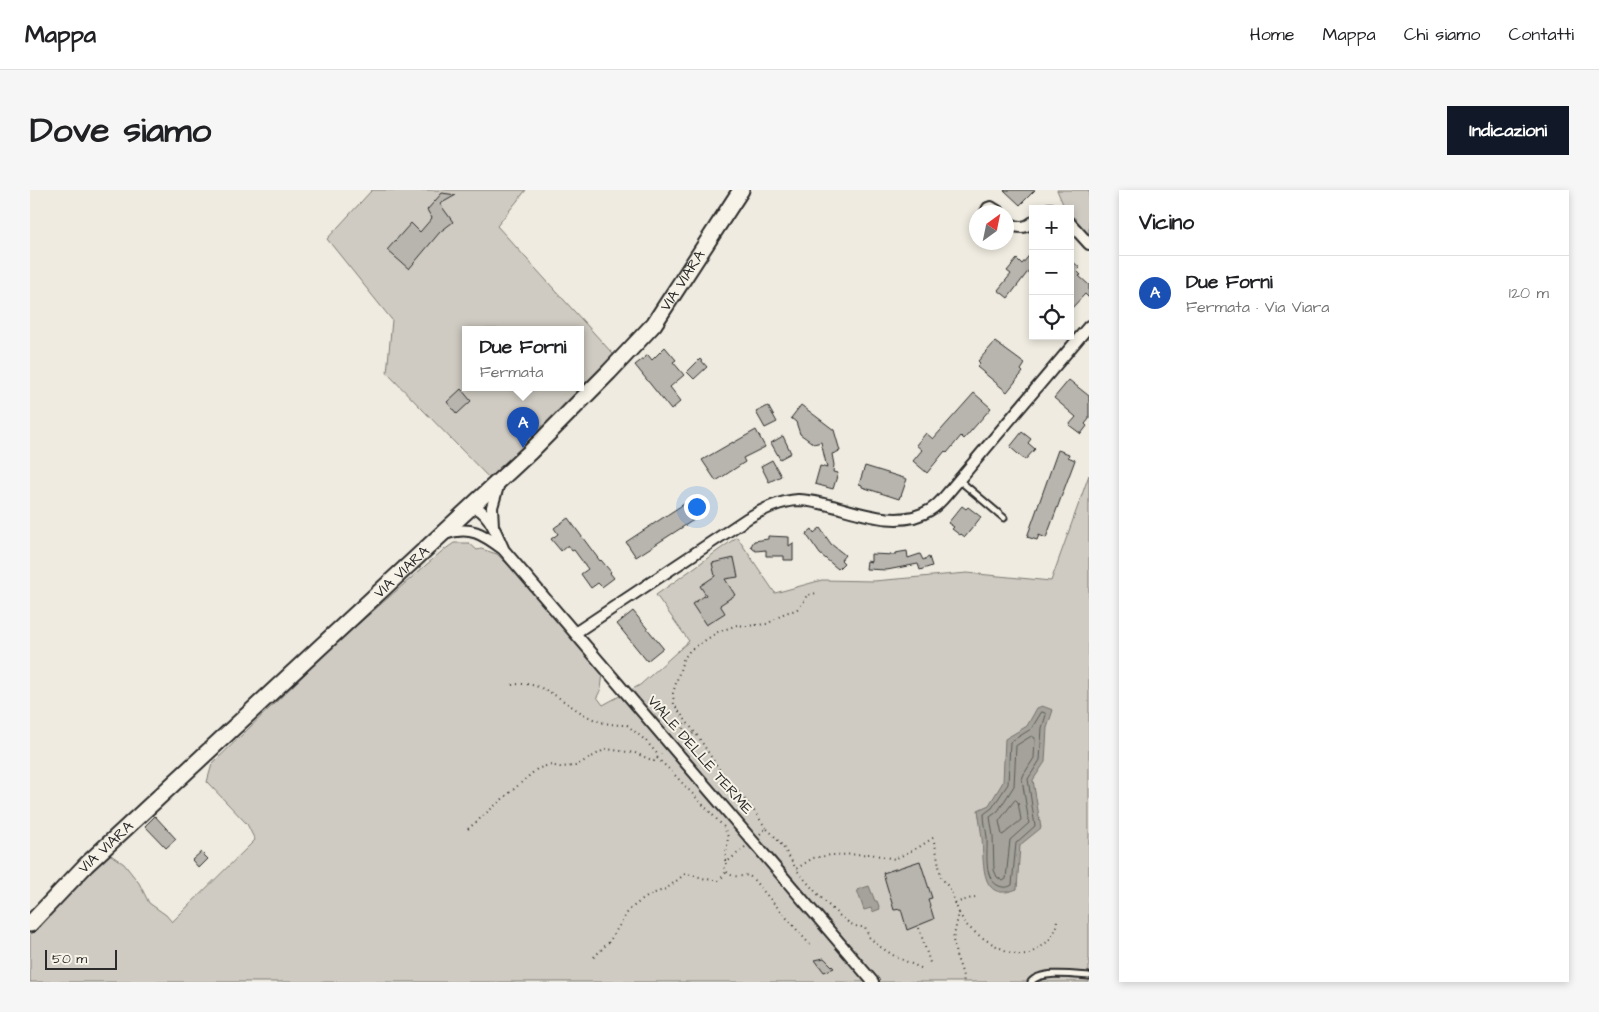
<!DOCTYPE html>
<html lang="it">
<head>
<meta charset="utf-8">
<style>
	body { margin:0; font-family:"Architects Daughter",sans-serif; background:#f6f6f6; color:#202124 }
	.controls { position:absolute; right:15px; top:15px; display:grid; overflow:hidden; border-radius:0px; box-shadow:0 2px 8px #0003 }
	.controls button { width:45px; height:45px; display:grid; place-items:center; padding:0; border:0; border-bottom:1px solid #e0e0e0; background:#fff; color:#202124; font:25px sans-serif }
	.compass { position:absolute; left:939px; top:15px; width:45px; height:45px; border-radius:50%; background:#fff; box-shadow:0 2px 8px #0003; rotate:33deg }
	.scale { position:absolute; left:15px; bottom:12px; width:72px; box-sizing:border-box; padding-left:5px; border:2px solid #2b2b2b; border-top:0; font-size:14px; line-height:18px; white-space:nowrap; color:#2b2b2b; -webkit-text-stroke:4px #f7f3e8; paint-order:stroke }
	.you { position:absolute; left:666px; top:316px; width:18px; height:18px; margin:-12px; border:4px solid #fff; border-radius:50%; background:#1a73e8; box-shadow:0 0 0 8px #1a73e833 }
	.badge { display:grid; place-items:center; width:32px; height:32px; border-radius:50%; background:#111827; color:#fff; font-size:16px; font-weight:700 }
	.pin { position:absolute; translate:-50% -41px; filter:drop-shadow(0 1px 2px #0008) }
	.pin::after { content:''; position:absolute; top:26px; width:18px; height:15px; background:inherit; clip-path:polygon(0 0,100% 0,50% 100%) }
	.popup { position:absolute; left:432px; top:136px; width:122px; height:65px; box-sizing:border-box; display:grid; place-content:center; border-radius:0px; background:#fff; filter:drop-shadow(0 1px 4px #0005); font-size:16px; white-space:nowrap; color:#757577 }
	.popup b { font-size:19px; color:#202124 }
	.popup::after { content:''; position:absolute; left:50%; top:100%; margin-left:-10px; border:10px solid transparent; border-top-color:#fff }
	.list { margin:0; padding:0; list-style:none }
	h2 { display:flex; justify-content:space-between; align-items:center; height:65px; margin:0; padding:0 20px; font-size:21px }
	h2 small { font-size:16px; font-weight:400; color:#757577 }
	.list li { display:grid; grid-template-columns:32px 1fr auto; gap:15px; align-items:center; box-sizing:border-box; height:75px; padding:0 20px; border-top:1px solid #e0e0e0 }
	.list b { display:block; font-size:19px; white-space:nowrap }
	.list p { margin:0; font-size:16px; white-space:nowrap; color:#757577 }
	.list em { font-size:16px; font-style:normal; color:#757577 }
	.icon { flex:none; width:28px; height:28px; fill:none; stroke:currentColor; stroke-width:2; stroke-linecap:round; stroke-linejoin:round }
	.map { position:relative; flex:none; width:1059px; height:792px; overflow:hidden; border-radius:0px }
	header { display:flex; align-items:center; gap:30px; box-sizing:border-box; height:70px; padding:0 25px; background:#fff; border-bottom:1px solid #e0e0e0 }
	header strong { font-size:24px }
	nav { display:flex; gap:28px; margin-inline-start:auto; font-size:18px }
	.intro { display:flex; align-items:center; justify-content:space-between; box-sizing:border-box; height:120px; padding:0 30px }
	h1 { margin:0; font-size:35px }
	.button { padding:12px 22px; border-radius:0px; background:#111827; color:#fff; font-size:18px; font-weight:700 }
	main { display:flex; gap:30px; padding:0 30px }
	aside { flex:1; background:#fff; border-radius:0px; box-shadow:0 2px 8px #0003 }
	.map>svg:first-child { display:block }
</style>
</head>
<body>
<header>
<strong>Mappa</strong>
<nav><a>Home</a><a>Mappa</a><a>Chi siamo</a><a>Contatti</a></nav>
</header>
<div class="intro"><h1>Dove siamo</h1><a class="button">Indicazioni</a></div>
<main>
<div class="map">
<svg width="1059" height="792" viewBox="0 0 1059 792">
	<rect width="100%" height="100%" fill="#efebe0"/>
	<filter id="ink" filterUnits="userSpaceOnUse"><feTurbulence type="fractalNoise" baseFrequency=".02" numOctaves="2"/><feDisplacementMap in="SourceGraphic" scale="10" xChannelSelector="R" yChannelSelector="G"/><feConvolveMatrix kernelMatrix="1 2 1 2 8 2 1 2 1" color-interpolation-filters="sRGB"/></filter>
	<g filter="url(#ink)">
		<path fill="#cfcbc2" stroke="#7d7b76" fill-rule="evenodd" d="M 342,0 L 496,0 L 467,36 L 592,174 L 463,292 L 357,183 L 362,130 L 297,49 ZM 436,139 L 550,139 L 550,197 L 436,197 Z
			M 1027,0 L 1059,0 L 1059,45 L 1040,25 L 1040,19 L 1035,19 Z
			M 1059,285 L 1059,792 L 0,792 L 0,741 L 78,663 L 94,674 L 109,693 L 119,713 L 136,725 L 142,732 L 225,650 L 217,634 L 177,592 L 182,574 L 312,448 L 411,362 L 424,353 L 439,353 L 447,360 L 451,359 L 467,364 L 484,381 L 573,483 L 571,499 L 567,507 L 573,515 L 610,495 L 659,451 L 626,405 L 707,347 L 745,403 L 792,390 L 844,391 L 937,383 L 1021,391 Z"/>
		<path fill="#a4a29a" stroke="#74726e" d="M 1012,516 L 1023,520 L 1017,538 L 1015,572 L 1003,590 L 1011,638 L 990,655 L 987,699 C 949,714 954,671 952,648 C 951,639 949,629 948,620 L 959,615 L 973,592 L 975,549 L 997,536 L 1007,518 Z
			M 839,696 L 845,711 L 847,711 L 850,719 L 842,722 L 841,718 L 834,720 L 827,700 Z"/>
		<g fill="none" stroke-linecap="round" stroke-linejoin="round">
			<path stroke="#5b5b57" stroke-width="1" d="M 1012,522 L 1015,523 L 1016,525 L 1012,538 L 1010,570 L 998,589 L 1005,636 L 986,653 L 982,695 C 977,698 973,698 967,695 C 953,686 958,662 957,647 C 956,639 954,632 954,624 L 962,618 L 978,594 L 980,552 L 1001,539 Z
				M 1002,546 L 1005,548 L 1004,568 L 994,584 L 992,589 L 999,633 L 980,650 L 976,689 L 973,691 L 967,687 L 964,680 L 963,646 L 960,627 L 968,621 L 984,596 L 986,556 Z
				M 986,610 L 988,612 L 991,630 L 974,644 L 972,645 L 969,631 L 984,611 Z"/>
		</g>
		<path fill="#b8b5ae" stroke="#2b2b2b" d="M 974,0 L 1005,0 L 990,15 Z
			M 412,3 L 426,5 L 410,14 L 423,32 L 410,42 L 379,79 L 357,60 L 381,33 L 390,42 L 402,28 L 397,20 Z
			M 1003,61 L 1003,75 L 978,108 L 968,100 L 981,84 L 977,81 L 987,69 L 992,74 Z
			M 1040,69 L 1050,78 L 1047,81 L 1051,85 L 1049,86 L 1059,95 L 1059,108 L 1055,104 L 1040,120 Z
			M 965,152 L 995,174 L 991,180 L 993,182 L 977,202 L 947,177 L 950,173 L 948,171 Z
			M 635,157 L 646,170 L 643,172 L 654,185 L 640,197 L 651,211 L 641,220 L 605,175 L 618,165 L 622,170 Z
			M 670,169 L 677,177 L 664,189 L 657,182 Z
			M 1039,190 L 1059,206 L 1059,229 L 1055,234 L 1057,236 L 1051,244 L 1039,235 L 1046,227 L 1024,208 Z
			M 431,199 L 441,211 L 427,224 L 417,212 Z
			M 944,203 L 961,218 L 934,249 L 931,246 L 917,263 L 915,261 L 897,283 L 883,271 L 892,260 L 886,255 L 896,243 L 903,249 Z
			M 771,215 L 804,240 L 810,261 L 802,264 L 804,275 L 803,282 L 808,283 L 803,299 L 785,294 L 790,276 L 797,278 L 791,252 L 784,254 L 770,244 L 766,232 L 761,228 Z
			M 738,216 L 747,232 L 735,238 L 726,222 Z
			M 726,240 L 735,257 L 713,268 L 715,272 L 686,291 L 672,270 L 703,252 L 703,253 Z
			M 992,242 L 1001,249 L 998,253 L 1005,259 L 995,270 L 980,257 Z
			M 753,246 L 761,263 L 750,269 L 741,253 Z
			M 1028,260 L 1039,264 L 1038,267 L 1045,270 L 1016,348 L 1009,345 L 1007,350 L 997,347 Z
			M 742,270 L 751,286 L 739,292 L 731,276 Z
			M 835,276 L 877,289 L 871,306 L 870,306 L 869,309 L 832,297 L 832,295 L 829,294 Z
			M 666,306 L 676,322 L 606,367 L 596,352 Z
			M 932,316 L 936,319 L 938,317 L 951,327 L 935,347 L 931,344 L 930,345 L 922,339 L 924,337 L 918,333 Z
			M 538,328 L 570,371 L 571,370 L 581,382 L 580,383 L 584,388 L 572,397 L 568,393 L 561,398 L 551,384 L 558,379 L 544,360 L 542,361 L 538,355 L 531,361 L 521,349 L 528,344 L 524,338 Z
			M 790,338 L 801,354 L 815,365 L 811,370 L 814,373 L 808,379 L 790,364 L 776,344 L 782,339 L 784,343 Z
			M 738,346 L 759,347 L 759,356 L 763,353 L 763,370 L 754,370 L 754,366 L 736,366 L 736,360 L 726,361 L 723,359 L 721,356 L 724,351 L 738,349 Z
			M 877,361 L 878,368 L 890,364 L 893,370 L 899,367 L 902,376 L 890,380 L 888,374 L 857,380 L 836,379 L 837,371 L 841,372 L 841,364 L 865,365 L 865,363 Z
			M 704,368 L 708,387 L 695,389 L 705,405 L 690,415 L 695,423 L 676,435 L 662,414 L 676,405 L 670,396 L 685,386 L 682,373 Z
			M 603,421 L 633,458 L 617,471 L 587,434 Z
			M 125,626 L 146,649 L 136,658 L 115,636 Z
			M 171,662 L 178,669 L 169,678 L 162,670 Z
			M 890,671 L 902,708 L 898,709 L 904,729 L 877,740 L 871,719 L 864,720 L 853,683 Z
			M 794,768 L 804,778 L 794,782 L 785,770 Z"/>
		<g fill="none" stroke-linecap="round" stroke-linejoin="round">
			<defs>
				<path id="service" d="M 929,290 L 974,328
					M 1001,792 C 1010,780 1045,785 1059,786"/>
				<path id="minor" d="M 1019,19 L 1021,19
					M 956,22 L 958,18 L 961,17 L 969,22
					M 976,30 C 985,38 993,40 1003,32
					M 1040,33 L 1059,54
					M 441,316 C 459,320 466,343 473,358
					M 463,336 L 462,317 L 469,293
					M 415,344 C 440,335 453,344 473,359 L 843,792
					M 545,443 L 718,328 C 734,319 750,311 768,310 C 779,310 789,313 799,315 C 830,323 870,339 900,320 C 907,316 912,310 917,304 L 1059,136"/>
				<g id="secondary">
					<path id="s1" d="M 0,734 L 56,675 L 500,262 L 579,182 L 624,134 L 711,0"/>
				</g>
			</defs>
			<use href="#service" stroke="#2b2b2b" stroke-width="9"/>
			<use href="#minor" stroke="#2b2b2b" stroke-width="14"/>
			<use href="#secondary" stroke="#2b2b2b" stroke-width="19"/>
			<path stroke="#2b2b2b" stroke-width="2" stroke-dasharray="1 4" stroke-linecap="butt" d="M 482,495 C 514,488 536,517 563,529 C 574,534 585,535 597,535 L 616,551 L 629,566
				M 648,547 L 652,543 L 655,530
				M 648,548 L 665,543
				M 627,568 L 640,580 L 694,637 L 698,647 L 695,672
				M 736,638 L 722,618 L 689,579 L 669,548 L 644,515 L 643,503 L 653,470 L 660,460 L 688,442 L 707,435 L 716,436 L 737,434 L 755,423 L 766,420 L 772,415 L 777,405 L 787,403
				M 438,639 L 507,579 L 519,575 L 530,577 L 545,576 L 576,559 L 605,563 L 624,571 L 634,561
				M 730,644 L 736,638 C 749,649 758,664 766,679
				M 715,657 L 697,672 L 694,677 C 698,688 708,687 718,685 L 722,688 L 781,756
				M 925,713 L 945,707
				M 929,723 C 931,726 933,730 935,733 C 943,744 982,768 995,765 C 1001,764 1007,759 1012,756 C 1023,748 1027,740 1027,727
				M 889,738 L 901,776
				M 564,767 L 579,752 L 599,720 L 609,712 L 622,704 L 636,699 L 655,684 C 668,685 675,691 690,690 L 696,682
				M 891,778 L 866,767 L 849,756 L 839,747 L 835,737 C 831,737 827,737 823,735 C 808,728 777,693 766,679 L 783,668 L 801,665 L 840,664 L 865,669 L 889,657 L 903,648 L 906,659 L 911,687 L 920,699 L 929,723 L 923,750 L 926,765 L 932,782 L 934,792"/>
			<use href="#service" stroke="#f7f3e8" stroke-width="5"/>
			<use href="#minor" stroke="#f7f3e8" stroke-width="10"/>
			<use href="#secondary" stroke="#f7f3e8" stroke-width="15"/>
		</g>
	</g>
	<g text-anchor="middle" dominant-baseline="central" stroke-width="4" stroke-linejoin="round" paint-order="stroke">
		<g font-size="15" fill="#2b2b2b" stroke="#f7f3e8">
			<text stroke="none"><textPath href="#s1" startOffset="918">VIA VIARA</textPath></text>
			<text stroke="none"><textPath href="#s1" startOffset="512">VIA VIARA</textPath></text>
			<text transform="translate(670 565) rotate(49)">VIALE DELLE TERME</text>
			<text stroke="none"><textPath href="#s1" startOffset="108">VIA VIARA</textPath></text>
		</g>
	</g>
</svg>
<div class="controls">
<button>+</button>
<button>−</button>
<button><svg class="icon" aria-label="locate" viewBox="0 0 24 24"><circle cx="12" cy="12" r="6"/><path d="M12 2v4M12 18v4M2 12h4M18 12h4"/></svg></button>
</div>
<svg class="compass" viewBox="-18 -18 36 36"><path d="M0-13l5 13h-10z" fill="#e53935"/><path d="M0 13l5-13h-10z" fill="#757577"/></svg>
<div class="scale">50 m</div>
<div class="you"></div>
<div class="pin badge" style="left:493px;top:258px;background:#1a4fb4">A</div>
<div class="popup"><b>Due Forni</b>Fermata</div>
</div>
<aside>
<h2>Vicino<small></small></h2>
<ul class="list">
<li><span class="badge" style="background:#1a4fb4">A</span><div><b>Due Forni</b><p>Fermata · Via Viara</p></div><em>120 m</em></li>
</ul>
</aside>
</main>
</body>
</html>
